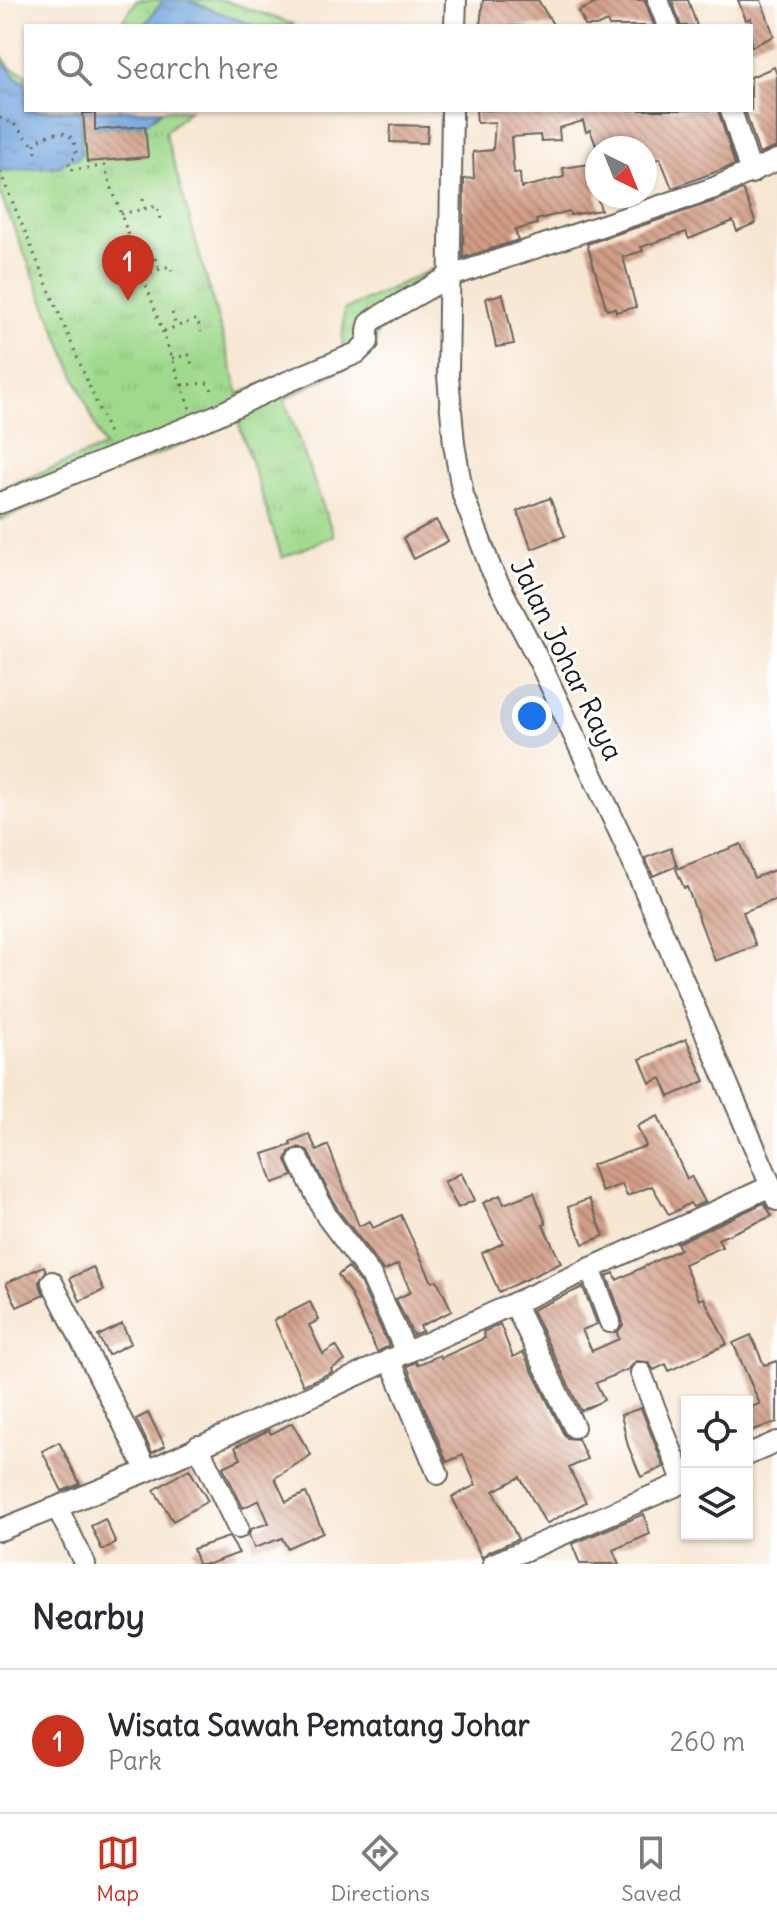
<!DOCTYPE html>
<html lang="en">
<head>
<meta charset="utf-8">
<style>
	body { margin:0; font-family:Delius,sans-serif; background:#f7f7f7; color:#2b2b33 }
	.controls { position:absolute; right:24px; bottom:24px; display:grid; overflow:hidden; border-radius:0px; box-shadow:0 2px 6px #0004 }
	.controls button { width:72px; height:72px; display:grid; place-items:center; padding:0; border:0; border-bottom:2px solid #e1e1e2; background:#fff; color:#2b2b33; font:40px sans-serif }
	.compass { position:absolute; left:585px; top:136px; width:72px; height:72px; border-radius:50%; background:#fff; box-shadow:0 2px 6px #0004; rotate:137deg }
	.you { position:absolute; left:532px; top:716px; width:28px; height:28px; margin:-20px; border:6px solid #fff; border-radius:50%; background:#1a73e8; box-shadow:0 0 0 12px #1a73e833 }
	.badge { display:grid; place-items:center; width:52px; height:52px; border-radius:50%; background:#c8321e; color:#fff; font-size:26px; font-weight:700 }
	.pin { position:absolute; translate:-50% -66px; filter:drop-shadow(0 2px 4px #0008) }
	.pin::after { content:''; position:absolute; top:42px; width:28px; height:24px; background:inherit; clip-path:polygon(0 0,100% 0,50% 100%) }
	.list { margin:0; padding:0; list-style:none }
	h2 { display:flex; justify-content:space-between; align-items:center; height:104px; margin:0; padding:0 32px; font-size:34px }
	h2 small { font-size:26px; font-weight:400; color:#7c7c81 }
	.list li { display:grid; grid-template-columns:52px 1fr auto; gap:24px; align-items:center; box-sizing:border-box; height:144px; padding:0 32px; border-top:2px solid #e1e1e2 }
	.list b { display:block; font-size:30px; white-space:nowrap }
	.list p { margin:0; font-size:26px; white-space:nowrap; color:#7c7c81 }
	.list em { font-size:26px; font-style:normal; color:#7c7c81 }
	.icon { flex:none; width:44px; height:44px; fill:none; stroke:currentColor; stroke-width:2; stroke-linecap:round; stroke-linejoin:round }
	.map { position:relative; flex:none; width:777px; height:1564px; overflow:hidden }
	.search { position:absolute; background:#fff; box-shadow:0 2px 6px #0004; left:24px; right:24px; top:24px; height:88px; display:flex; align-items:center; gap:20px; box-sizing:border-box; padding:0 28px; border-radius:0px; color:#7c7c81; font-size:30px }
	.sheet { height:248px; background:#fff }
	nav { display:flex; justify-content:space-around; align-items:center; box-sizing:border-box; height:112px; border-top:2px solid #e1e1e2; background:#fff; font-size:22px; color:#7c7c81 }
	nav a { display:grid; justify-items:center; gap:4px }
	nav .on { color:#c8321e }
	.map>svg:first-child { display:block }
</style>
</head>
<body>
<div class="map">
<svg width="777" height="1564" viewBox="0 0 777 1564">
	<defs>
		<pattern id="grass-tufts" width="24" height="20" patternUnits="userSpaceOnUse" patternTransform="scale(2)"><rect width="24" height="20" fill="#9fd98c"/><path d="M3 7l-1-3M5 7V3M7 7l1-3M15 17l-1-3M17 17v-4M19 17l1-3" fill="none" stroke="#88ba78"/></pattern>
		<pattern id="water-ripples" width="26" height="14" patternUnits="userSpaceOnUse" patternTransform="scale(2)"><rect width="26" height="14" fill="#70a3dc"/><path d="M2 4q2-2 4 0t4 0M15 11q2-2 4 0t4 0" fill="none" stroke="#5b84b2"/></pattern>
		<pattern id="building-back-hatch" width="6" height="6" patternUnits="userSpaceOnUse" patternTransform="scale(2)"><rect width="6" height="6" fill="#d19d86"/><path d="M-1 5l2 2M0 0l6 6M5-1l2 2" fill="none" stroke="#a97f6d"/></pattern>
	</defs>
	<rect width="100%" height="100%" fill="#fff"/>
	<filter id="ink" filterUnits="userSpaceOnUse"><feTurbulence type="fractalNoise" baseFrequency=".0125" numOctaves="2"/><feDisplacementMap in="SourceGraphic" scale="16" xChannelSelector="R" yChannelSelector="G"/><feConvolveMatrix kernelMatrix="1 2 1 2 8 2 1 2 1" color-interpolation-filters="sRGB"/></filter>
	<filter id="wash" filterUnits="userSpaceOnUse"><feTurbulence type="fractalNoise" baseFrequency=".006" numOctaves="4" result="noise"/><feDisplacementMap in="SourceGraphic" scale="32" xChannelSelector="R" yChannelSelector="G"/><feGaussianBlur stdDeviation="1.8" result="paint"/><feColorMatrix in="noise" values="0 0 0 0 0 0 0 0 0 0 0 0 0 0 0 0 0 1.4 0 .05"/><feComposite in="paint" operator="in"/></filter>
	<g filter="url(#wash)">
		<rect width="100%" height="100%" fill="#f7e6d1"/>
		<path fill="url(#grass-tufts)" stroke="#5e7a54" stroke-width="2" d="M 137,0 L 223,0 L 293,24 L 291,26 L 119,26 Z
			M 0,53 L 11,68 L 26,74 L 26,110 L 190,110 L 165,132 L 239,394 L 342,349 L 344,310 L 435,268 L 439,293 L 380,326 L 373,354 L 284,399 L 334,536 L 282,558 L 238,421 L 0,520 L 0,489 L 104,447 L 0,194 Z"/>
		<path fill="url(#water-ripples)" stroke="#46607c" stroke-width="2" d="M 163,0 L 187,0 L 255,26 L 144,26 Z
			M 0,58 L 18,79 L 26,83 L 26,110 L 81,110 L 81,154 L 76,159 L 68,159 L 61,166 L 2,171 L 0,166 Z
			M 84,110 L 162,110 L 146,124 L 85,129 Z"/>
		<g id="blocks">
			<path fill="url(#building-back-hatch)" d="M 483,0 L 538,0 L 554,26 L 480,26 Z
				M 603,0 L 645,0 L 654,26 L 609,26 L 607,21 L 596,26 L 585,26 L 579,11 Z
				M 672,0 L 688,0 L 697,26 L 681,26 Z
				M 738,0 L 761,0 L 774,36 L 751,47 L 751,18 L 746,20 Z
				M 774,67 L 777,75 L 777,147 L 759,154 L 745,110 L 751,110 L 751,77 Z
				M 476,110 L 718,110 L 735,165 L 672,188 L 660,158 L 645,164 L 645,148 L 597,148 L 590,130 L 586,132 L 583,121 L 559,128 L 560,140 L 541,141 L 540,135 L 511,137 L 514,174 L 520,173 L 521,188 L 564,177 L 563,168 L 597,163 L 597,196 L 601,210 L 570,215 L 569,211 L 536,220 L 537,224 L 515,230 L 518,240 L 463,258 L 464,179 L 474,178 L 473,152 L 493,150 L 495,122 L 477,123 Z
				M 83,113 L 95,113 L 95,130 L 145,126 L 148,157 L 87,162 Z
				M 391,125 L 428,126 L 427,143 L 390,142 Z
				M 743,190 L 756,223 L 737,231 L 733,221 L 689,239 L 686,232 L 641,247 L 643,251 L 623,257 L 636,307 L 616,312 L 615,308 L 607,310 L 587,244 L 718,200 Z
				M 503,294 L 514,344 L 496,347 L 486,298 Z
				M 550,498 L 565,536 L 532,549 L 517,511 Z
				M 436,520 L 448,541 L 414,559 L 403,538 Z
				M 741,844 L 754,878 L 777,869 L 777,899 L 743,912 L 756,946 L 715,961 L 687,887 L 684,888 L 676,869 Z
				M 671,848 L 677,866 L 653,876 L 645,858 Z
				M 686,1039 L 705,1081 L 669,1097 L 661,1078 L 650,1083 L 640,1059 Z
				M 658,1116 L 687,1179 L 691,1176 L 705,1202 L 693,1207 L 690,1203 L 669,1215 L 652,1186 L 627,1196 L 622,1184 L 602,1192 L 591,1165 L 646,1146 L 637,1126 Z
				M 309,1134 L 317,1151 L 328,1145 L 359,1226 L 370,1221 L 373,1228 L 401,1215 L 432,1282 L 437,1280 L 452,1311 L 420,1326 L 422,1331 L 413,1335 L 396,1299 L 411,1292 L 398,1264 L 384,1271 L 338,1210 L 307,1150 L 299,1147 L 289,1152 L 286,1160 L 293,1176 L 273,1183 L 263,1154 L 291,1145 L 290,1142 Z
				M 461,1173 L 475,1200 L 458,1208 L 444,1182 Z
				M 534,1192 L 546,1224 L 543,1225 L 561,1263 L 499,1292 L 482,1253 L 503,1243 L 483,1203 L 500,1195 L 504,1204 Z
				M 589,1199 L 604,1236 L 583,1244 L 568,1207 Z
				M 764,1203 L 772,1216 L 718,1239 L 722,1247 L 684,1264 L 699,1300 L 704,1298 L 727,1344 L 669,1371 L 666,1364 L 654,1370 L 648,1362 L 636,1361 L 629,1369 L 596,1383 L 604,1400 L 581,1411 L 532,1310 L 583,1287 L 597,1324 L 582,1330 L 592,1351 L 619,1339 L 617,1333 L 623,1325 L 622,1318 L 607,1276 L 614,1273 L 617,1280 L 680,1249 L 677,1243 Z
				M 44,1266 L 46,1271 L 39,1282 L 44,1295 L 17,1307 L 6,1283 Z
				M 93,1267 L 104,1290 L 80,1301 L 70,1278 Z
				M 348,1267 L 361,1284 L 389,1346 L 377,1352 L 350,1293 L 338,1275 Z
				M 310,1302 L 319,1320 L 309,1325 L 323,1354 L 336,1346 L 345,1361 L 331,1369 L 332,1372 L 303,1385 L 274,1320 Z
				M 122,1324 L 131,1343 L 108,1355 L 98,1336 Z
				M 500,1324 L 513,1357 L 523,1352 L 563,1433 L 567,1438 L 578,1439 L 587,1459 L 569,1468 L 586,1502 L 546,1524 L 520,1477 L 494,1491 L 518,1539 L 488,1552 L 482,1558 L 452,1497 L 476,1485 L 463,1455 L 447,1462 L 407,1366 L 416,1362 L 417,1365 L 440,1355 L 441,1358 L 485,1338 L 483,1332 Z
				M 751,1335 L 764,1365 L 777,1361 L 777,1422 L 747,1432 L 747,1408 L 760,1404 L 733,1343 Z
				M 641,1408 L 664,1467 L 641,1477 L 628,1446 L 621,1415 Z
				M 148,1413 L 165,1446 L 152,1453 L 136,1419 Z
				M 292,1423 L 311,1455 L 275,1478 L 286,1502 L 306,1493 L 323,1532 L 287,1548 L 282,1538 L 254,1548 L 249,1535 L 251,1529 L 269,1523 L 259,1500 L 243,1508 L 223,1467 L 241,1459 L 235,1447 L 269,1430 L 271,1434 Z
				M 59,1442 L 80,1484 L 62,1491 L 42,1451 Z
				M 189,1469 L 208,1501 L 173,1521 L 154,1490 Z
				M 644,1514 L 650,1534 L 613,1550 L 619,1564 L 580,1564 L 572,1544 Z
				M 105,1519 L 116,1543 L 102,1550 L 91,1526 Z
				M 229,1537 L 239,1553 L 209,1564 L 198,1564 L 193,1549 Z"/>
		</g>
	</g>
	<g filter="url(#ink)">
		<use href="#blocks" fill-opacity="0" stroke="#69635b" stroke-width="2"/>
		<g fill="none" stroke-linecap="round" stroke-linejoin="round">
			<defs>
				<path id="minor" d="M 658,0 L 668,26
					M 455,26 L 456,0
					M 452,110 L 448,376 L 454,444 L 463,495 L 491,569 L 541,665 L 625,844 L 777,1200
					M 731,110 L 751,173
					M 0,503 L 215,416 L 287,382 L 357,353 L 368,342 C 368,336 367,329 370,323 C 372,319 437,284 448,277 L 714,188 L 777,160
					M 299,1160 L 327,1217 L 372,1277 L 406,1352
					M 590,1268 L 610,1322
					M 52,1282 L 147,1471
					M 514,1303 L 574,1427
					M 390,1359 L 438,1474
					M 641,1373 L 684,1483
					M 198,1446 L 238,1528
					M 747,1455 L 777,1442
					M 57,1507 L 85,1564
					M 0,1530 L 147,1471 L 771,1186
					M 493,1564 L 687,1481"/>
			</defs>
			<use href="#minor" stroke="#69635b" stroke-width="24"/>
			<path stroke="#69635b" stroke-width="3" stroke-dasharray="2 6" stroke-linecap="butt" d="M 0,118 L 13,123 L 34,146
				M 36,153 L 35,143 C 54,129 77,126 76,157 L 69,162 L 70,170 L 104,166 L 190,409
				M 0,172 L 111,438
				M 143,199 L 145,208
				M 121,214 L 157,206 L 160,219
				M 155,258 L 160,270
				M 143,275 L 170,266 L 172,272
				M 172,313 L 176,326
				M 164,331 L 197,319 L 201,332
				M 172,358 L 189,355 L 192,365
				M 182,385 L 208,383 L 212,390"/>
			<use href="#minor" stroke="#fff" stroke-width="20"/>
		</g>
	</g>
	<g text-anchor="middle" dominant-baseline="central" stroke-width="6" stroke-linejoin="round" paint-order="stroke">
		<g font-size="28" fill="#1c1c1c" stroke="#fff">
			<text transform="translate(567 659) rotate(64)">Jalan Johar Raya</text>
		</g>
	</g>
</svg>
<div class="controls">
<button><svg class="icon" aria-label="locate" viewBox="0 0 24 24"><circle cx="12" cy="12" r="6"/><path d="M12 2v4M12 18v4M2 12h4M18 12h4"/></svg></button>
<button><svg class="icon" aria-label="layers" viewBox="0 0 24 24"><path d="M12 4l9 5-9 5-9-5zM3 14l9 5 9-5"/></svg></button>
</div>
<svg class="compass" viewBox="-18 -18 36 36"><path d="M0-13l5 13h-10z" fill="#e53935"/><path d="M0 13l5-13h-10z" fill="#7c7c81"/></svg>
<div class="you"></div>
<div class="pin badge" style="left:128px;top:301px">1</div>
<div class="search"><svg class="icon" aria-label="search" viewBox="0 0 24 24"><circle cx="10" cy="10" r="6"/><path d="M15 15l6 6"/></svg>Search here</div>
</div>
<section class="sheet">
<h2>Nearby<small></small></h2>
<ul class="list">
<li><span class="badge">1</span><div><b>Wisata Sawah Pematang Johar</b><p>Park</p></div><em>260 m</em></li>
</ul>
</section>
<nav>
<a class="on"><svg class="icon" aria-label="map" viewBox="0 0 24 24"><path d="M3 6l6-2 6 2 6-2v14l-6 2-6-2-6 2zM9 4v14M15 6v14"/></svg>Map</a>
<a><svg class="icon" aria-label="directions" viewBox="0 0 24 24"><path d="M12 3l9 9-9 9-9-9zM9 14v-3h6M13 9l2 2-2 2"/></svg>Directions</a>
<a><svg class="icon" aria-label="saved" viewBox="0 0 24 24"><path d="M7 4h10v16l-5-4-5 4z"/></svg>Saved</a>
</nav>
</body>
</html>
